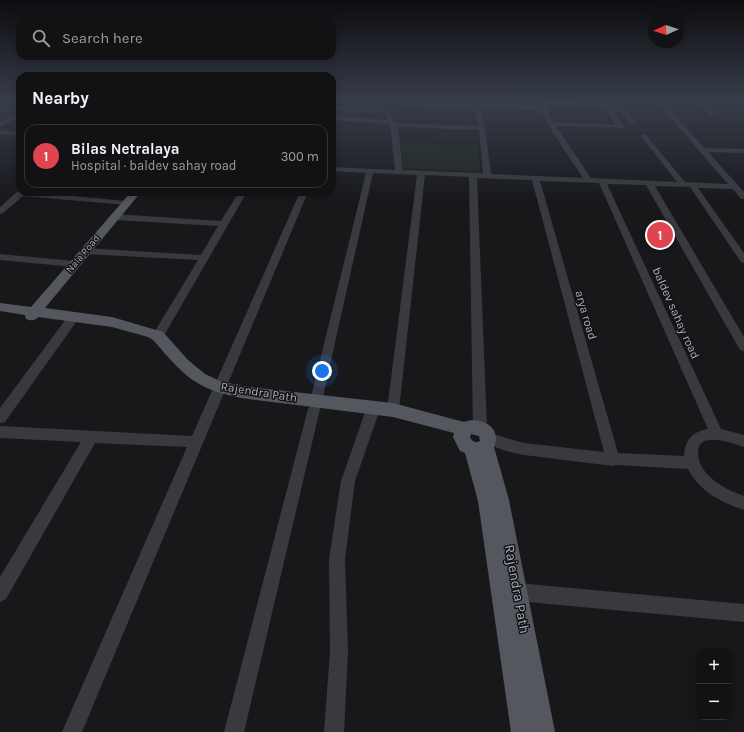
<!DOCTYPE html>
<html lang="en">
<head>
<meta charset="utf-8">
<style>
	body { margin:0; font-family:Karla,sans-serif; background:#1b1b1d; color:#f1f3f6 }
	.controls { position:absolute; right:12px; bottom:12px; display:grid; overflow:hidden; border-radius:8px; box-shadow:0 2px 10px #0003 }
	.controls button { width:36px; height:36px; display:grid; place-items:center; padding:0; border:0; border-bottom:1px solid #313234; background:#121214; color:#f1f3f6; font:20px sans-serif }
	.compass { position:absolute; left:648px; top:12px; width:36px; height:36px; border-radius:50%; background:#121214; box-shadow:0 2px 10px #0003; rotate:267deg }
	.you { position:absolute; left:322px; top:371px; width:14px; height:14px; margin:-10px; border:3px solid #fff; border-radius:50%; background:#1a73e8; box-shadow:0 0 0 6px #1a73e833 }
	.badge { display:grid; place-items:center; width:26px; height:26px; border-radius:50%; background:#ea580c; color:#fff; font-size:13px; font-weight:700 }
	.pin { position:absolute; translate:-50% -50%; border:2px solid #fff; box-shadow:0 1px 4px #0006 }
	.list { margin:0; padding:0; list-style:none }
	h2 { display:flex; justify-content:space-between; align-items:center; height:52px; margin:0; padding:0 16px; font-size:17px }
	h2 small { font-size:13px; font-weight:400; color:#9c9ea0 }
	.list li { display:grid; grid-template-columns:26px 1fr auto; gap:12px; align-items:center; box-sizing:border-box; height:64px; margin:0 8px 8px; padding:0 8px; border:1px solid #313234; border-radius:12px }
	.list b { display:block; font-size:15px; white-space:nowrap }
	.list p { margin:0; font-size:13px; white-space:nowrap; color:#9c9ea0 }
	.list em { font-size:13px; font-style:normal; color:#9c9ea0 }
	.icon { flex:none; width:22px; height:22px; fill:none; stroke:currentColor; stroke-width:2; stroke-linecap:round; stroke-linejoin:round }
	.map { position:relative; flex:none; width:744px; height:732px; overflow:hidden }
	.search { position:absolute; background:#121214; box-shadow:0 2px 10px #0003; left:16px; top:16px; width:320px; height:44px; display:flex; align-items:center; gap:10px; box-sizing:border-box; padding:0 14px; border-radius:12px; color:#9c9ea0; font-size:15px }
	.panel { position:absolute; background:#121214; box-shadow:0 2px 10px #0003; left:16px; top:72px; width:320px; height:124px; border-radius:12px }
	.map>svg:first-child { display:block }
</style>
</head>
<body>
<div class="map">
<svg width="744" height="732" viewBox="0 0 744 732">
	<rect width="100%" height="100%" fill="#18181b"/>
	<path fill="#1e261e" d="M 401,143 L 478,145 L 481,172 L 403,168 Z"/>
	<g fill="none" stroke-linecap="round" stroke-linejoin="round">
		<path fill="#393a40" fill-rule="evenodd" d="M 2,100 L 20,100 L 20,104 Z
			M 401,100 L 407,100 L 407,102 L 539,106 L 536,101 L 538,100 L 622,104 L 636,123 L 635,124 L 631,124 L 618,107 L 610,106 L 624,127 L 623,128 L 556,126 L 591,178 L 677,182 L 641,136 L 644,134 L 646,135 L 685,182 L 728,184 L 655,100 L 661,100 L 704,148 L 744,149 L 744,153 L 708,152 L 744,192 L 744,199 L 741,199 L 733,189 L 698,188 L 744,253 L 744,263 L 741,262 L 690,187 L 655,186 L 744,337 L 744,351 L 740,350 L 646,185 L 607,184 L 721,429 L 744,435 L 744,447 C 733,443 699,431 698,451 C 698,457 699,463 703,469 C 712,482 729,491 744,496 L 744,510 C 721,502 700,492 688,469 L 616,465 L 613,466 L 524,455 L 506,451 L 484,443 L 482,439 L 484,435 L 489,433 L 524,443 L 604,452 L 532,180 L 477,178 L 487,428 L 485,432 L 480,434 L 475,432 L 473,428 L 469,177 L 425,175 L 399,410 L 398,414 L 393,415 L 388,414 L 387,410 L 417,175 L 373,173 L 322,401 L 318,405 L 320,409 L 244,732 L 224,732 L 308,409 L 312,405 L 310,401 L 366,173 L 332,171 L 332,167 L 395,170 L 390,124 L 332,120 L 332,116 L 388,120 L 385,114 L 380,112 L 332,110 L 332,106 L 383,109 L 389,112 L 396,123 L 478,126 L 474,108 L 404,106 L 401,104 ZM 544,104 L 604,106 L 616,125 L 553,122 ZM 481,108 L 541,110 L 553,133 L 583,178 L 491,174 L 485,128 ZM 398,127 L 479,130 L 483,173 L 403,170 ZM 540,181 L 599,183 L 708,429 C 692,432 685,440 684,456 L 618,453 Z
			M 696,100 L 702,100 L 714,114 L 714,116 L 710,116 Z
			M 0,107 L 20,108 L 20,112 L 0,111 Z
			M 20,113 L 20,117 L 0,127 L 0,122 Z
			M 0,130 L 20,132 L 20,136 L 0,134 Z
			M 18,191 L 126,201 L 130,203 L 126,205 L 23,196 L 3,213 L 0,214 L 0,207 Z
			M 221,192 L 247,192 L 162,339 L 154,339 L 152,336 L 198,260 L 85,254 L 80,251 L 85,248 L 201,255 L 218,226 L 114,220 L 110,217 L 114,214 L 221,221 L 237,195 L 225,194 Z
			M 300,192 L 308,192 L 82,732 L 62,732 L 187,447 L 95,443 L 6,599 L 0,602 L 0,577 L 81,442 L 0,438 L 0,426 L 192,436 Z
			M 0,254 L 74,261 L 79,264 L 74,267 L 0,260 Z
			M 70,318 L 74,319 L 76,322 L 74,325 L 5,422 L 0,423 L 0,408 L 66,319 Z
			M 371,410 L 376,411 L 378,415 L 355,481 L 345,559 L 348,652 L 344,732 L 324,732 L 330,652 L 329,559 L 341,481 L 364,415 L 366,411 Z
			M 517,583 L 744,604 L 744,622 L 517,601 L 511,598 L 508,592 L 511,586 Z"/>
		<path fill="#55575f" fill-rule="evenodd" d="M 131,192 L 141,192 L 45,308 L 112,317 L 163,332 L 188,360 L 205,374 L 220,381 L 241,386 L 393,403 L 464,422 C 480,416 503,427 494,447 L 509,500 L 555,732 L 511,732 L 478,501 L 465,453 L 460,451 L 453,437 L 454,433 L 393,417 L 241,398 C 193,388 184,375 153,340 L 148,337 L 112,327 L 38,317 C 35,321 31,321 26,319 L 25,315 L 0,311 L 0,303 L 31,307 ZM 471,434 L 479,436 L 480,441 C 475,444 472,441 470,437 Z"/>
	</g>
	<linearGradient id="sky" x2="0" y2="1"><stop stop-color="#0d0d0f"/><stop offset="0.5" stop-color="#373d4a"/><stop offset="1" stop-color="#373d4a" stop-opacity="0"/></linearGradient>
	<rect width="744" height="202" fill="url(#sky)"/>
	<g text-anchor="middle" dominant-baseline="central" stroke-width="3" stroke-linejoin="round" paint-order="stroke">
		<g font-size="10" fill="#a9b0bb" stroke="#131316">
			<text transform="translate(83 254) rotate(-50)">Nala Road</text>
		</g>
		<g font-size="12" fill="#a9b0bb" stroke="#131316">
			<text transform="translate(676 313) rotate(66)">baldev sahay road</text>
			<text transform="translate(586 315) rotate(74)">arya road</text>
			<text transform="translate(259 392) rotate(9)">Rajendra Path</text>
		</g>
		<g font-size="14" fill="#a9b0bb" stroke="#131316">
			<text transform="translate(517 589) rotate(80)">Rajendra Path</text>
		</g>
	</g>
</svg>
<div class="controls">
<button>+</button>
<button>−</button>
</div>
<svg class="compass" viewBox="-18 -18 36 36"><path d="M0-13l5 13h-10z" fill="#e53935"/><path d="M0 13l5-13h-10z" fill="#9c9ea0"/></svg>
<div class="you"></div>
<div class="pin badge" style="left:660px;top:235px;background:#e0444e">1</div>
<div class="search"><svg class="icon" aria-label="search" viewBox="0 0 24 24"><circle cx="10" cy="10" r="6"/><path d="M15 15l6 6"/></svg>Search here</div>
<section class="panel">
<h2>Nearby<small></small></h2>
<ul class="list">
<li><span class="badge" style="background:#e0444e">1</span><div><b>Bilas Netralaya</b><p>Hospital · baldev sahay road</p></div><em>300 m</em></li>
</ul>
</section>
</div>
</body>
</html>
